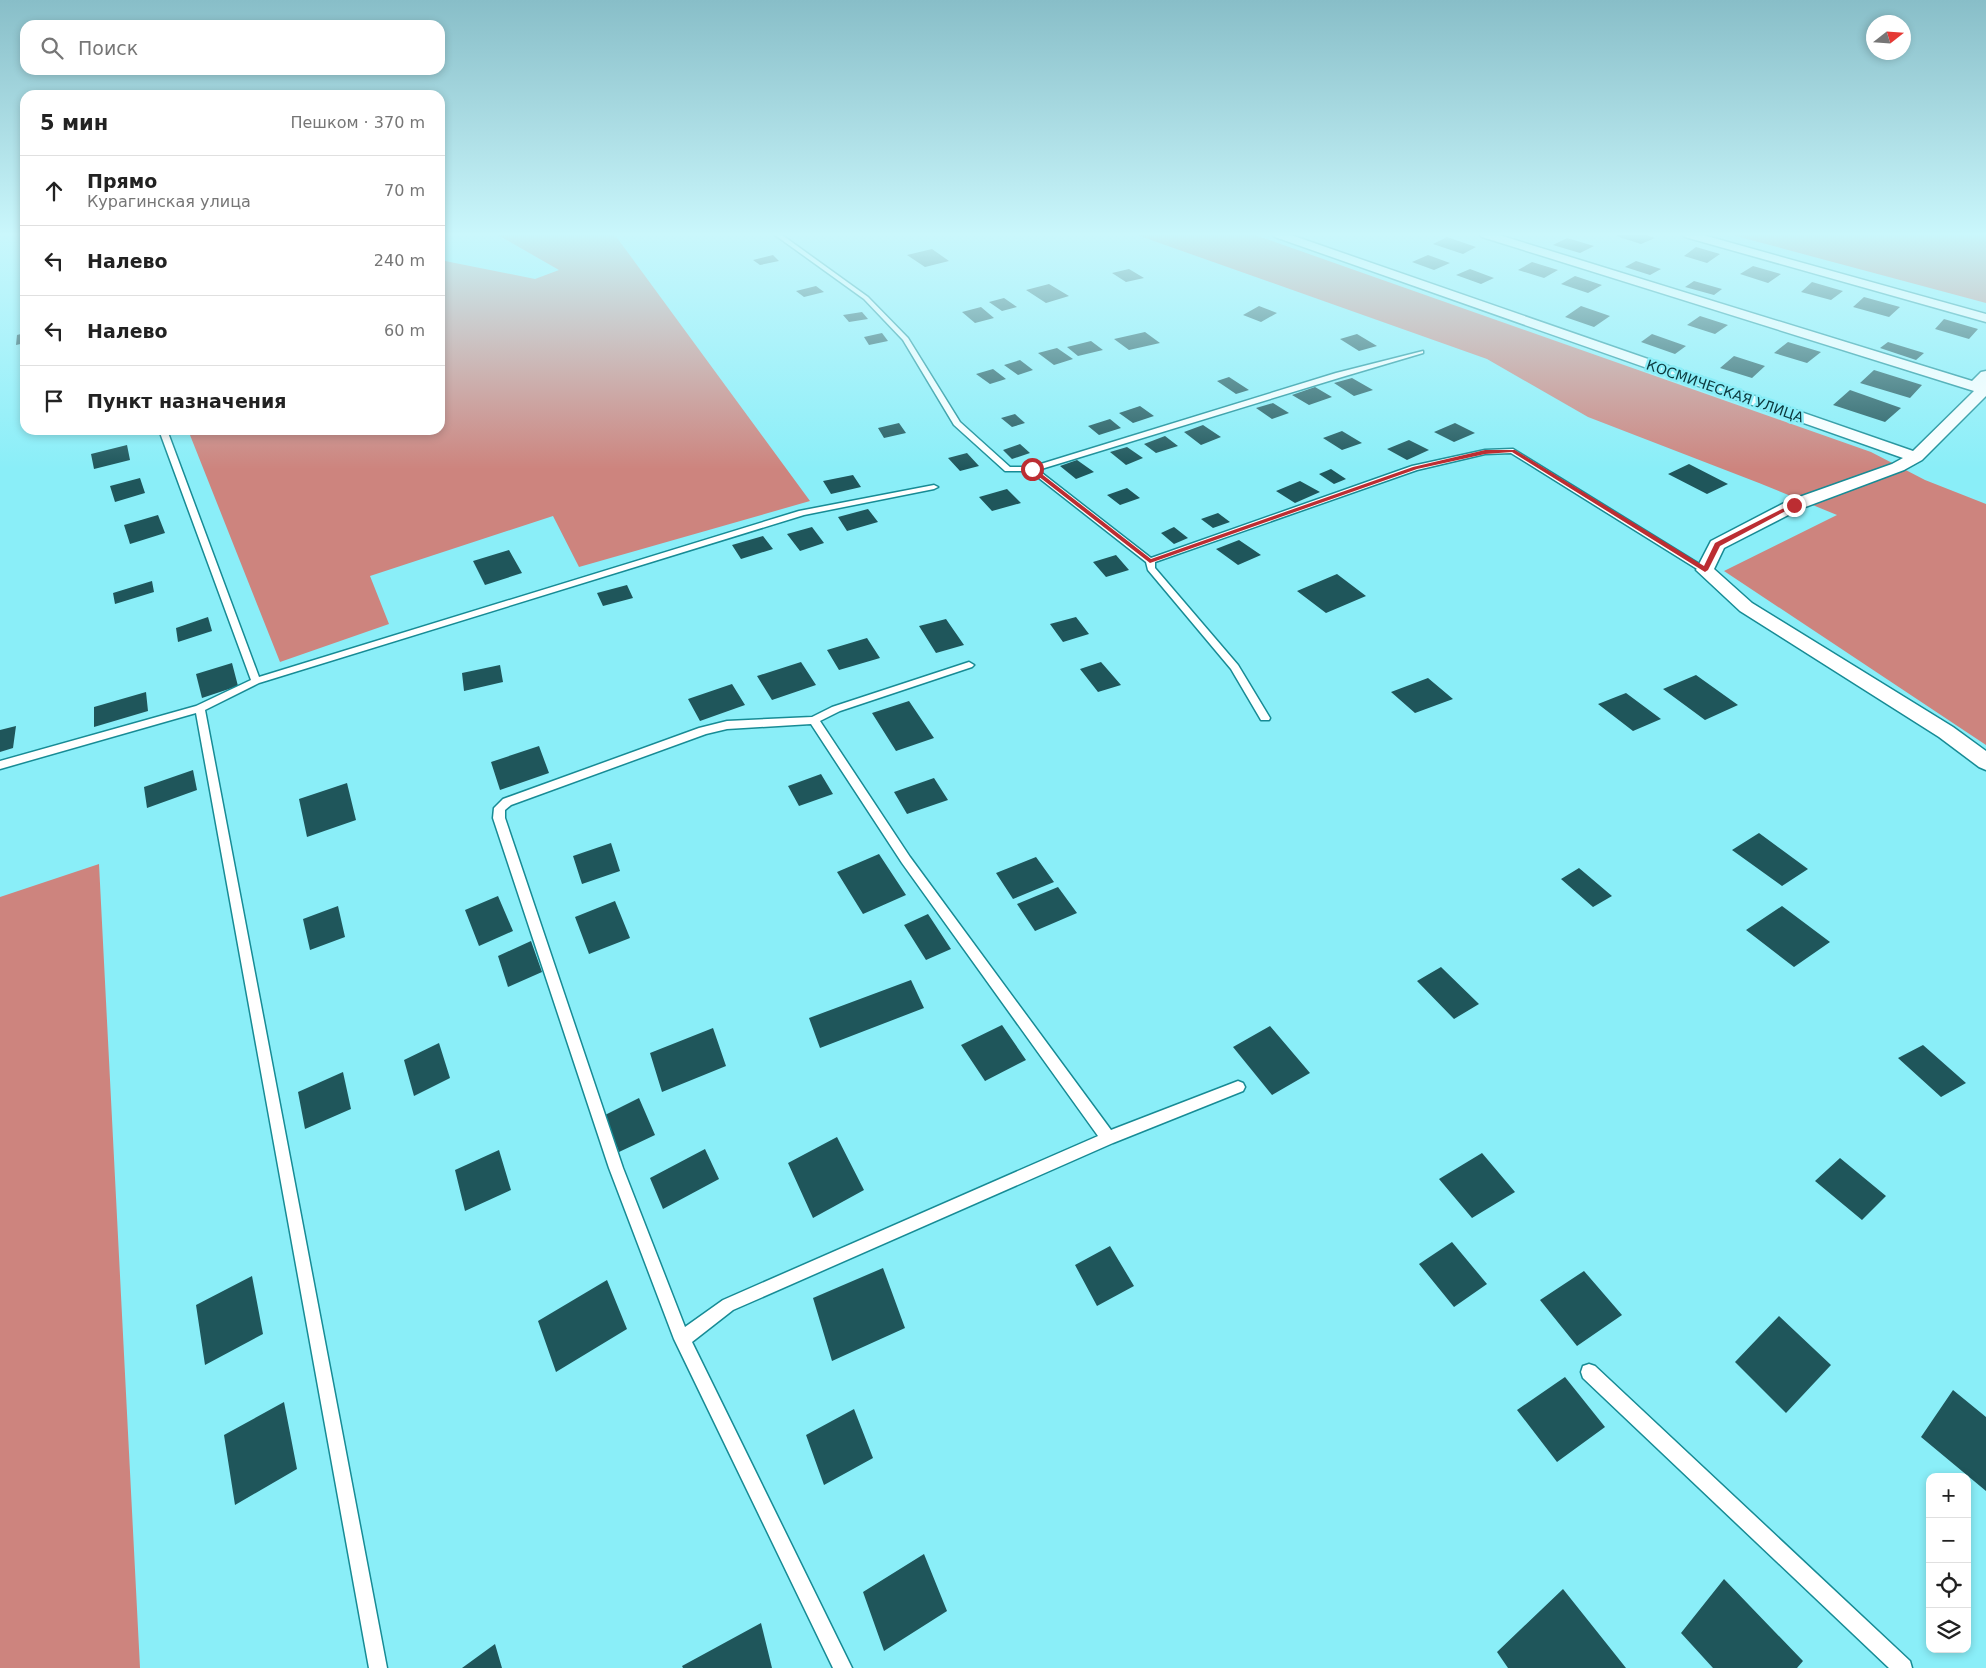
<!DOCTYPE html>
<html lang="ru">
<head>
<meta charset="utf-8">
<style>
	body { margin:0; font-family:"DejaVu Sans",sans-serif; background:#f2f2f2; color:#222 }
	.controls { position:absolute; right:15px; bottom:15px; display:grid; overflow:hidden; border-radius:10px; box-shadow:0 2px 8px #0003 }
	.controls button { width:45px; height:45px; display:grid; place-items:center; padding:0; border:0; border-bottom:1px solid #e0e0e0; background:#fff; color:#222; font:25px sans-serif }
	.compass { position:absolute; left:1866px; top:15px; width:45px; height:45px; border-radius:50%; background:#fff; box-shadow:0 2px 8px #0003; rotate:73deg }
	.stop { position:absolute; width:15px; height:15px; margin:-11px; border:4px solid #bc2d32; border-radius:50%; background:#fff }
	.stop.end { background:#bc2d32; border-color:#fff; box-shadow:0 1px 5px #0008 }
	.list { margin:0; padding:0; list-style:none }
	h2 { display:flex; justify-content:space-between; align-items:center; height:65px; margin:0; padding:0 20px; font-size:21px }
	h2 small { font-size:16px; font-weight:400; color:#767676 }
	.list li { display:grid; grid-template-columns:32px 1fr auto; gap:15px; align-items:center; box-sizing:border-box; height:70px; padding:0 20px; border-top:1px solid #e0e0e0 }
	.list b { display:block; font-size:19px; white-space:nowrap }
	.list p { margin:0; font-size:16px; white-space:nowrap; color:#767676 }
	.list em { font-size:16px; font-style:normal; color:#767676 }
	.icon { flex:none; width:28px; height:28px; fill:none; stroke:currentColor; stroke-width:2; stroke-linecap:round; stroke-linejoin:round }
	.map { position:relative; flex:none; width:1986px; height:1668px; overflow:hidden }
	.search { position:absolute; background:#fff; box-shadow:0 2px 8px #0003; left:20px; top:20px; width:425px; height:55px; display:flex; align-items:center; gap:12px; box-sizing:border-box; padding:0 18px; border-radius:15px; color:#767676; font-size:19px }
	.panel { position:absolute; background:#fff; box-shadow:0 2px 8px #0003; left:20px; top:90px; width:425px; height:345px; border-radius:15px }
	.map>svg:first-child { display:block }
</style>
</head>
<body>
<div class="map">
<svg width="1986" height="1668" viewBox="0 0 1986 1668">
	<rect width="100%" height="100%" fill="#8aeef8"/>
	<path fill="#cd847e" d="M 498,235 L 615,235 L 810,501 L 579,567 L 553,516 L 370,576 L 389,624 L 280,662 L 188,430 L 440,430 L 440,260 L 535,279 L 559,270 Z
		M 1137,235 L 1255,235 L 1871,452 L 1925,480 L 1986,504 L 1986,745 L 1724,571 L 1837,515 L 1759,483 L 1588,417 L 1487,359 Z
		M 1732,235 L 1986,235 L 1986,303 Z
		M 99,864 L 140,1668 L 0,1668 L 0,897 Z"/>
	<path fill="#1f565b" d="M 1618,235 L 1647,235 L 1655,238 L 1641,244 L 1616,236 Z
		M 1447,237 L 1476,247 L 1463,254 L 1433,244 Z
		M 1567,238 L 1594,246 L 1580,253 L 1553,245 Z
		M 1696,247 L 1720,254 L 1707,263 L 1684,256 Z
		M 932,249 L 949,261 L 925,267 L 907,255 Z
		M 773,255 L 779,261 L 760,265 L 753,260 Z
		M 1428,255 L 1450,263 L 1434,270 L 1412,262 Z
		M 1636,261 L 1661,269 L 1650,275 L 1625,267 Z
		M 1532,262 L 1558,270 L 1544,278 L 1518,270 Z
		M 1753,266 L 1781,274 L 1768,283 L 1740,274 Z
		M 1129,269 L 1144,278 L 1126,282 L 1112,273 Z
		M 1470,269 L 1494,278 L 1481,284 L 1456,275 Z
		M 1575,276 L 1602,285 L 1588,293 L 1561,284 Z
		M 1694,281 L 1722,289 L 1714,295 L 1685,287 Z
		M 1812,282 L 1843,291 L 1831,300 L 1801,292 Z
		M 1049,284 L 1069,296 L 1046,303 L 1026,290 Z
		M 816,286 L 824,292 L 804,297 L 796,291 Z
		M 1864,297 L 1900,307 L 1889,317 L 1853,307 Z
		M 1004,298 L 1017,307 L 1002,311 L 989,302 Z
		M 1259,306 L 1277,313 L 1261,322 L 1243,315 Z
		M 1581,306 L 1610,316 L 1594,327 L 1565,317 Z
		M 981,307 L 994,318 L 975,323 L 962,312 Z
		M 862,312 L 868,319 L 849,322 L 843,315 Z
		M 1700,316 L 1728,325 L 1715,334 L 1687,325 Z
		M 1944,319 L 1978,329 L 1969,339 L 1935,329 Z
		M 1145,332 L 1160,343 L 1129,350 L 1114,339 Z
		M 25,333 L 25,343 L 16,345 L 17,335 Z
		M 882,333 L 888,341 L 869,345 L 864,337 Z
		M 1357,334 L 1377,346 L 1359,351 L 1340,339 Z
		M 1652,334 L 1686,346 L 1675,354 L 1641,342 Z
		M 1091,341 L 1103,350 L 1078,356 L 1067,347 Z
		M 1788,342 L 1821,352 L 1807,363 L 1774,353 Z
		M 1888,342 L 1924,353 L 1916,360 L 1880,348 Z
		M 1057,348 L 1073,359 L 1054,365 L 1038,353 Z
		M 1734,356 L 1765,366 L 1752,378 L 1720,368 Z
		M 1020,360 L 1033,370 L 1018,375 L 1004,365 Z
		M 993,369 L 1006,379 L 990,384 L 976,374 Z
		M 1874,370 L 1922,385 L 1910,398 L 1860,383 Z
		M 1229,377 L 1249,390 L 1236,394 L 1217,381 Z
		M 1352,378 L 1373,390 L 1354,396 L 1334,383 Z
		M 1315,387 L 1332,397 L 1309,405 L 1292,395 Z
		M 1850,390 L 1901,408 L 1885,422 L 1833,405 Z
		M 1273,403 L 1289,413 L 1272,419 L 1256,408 Z
		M 1140,406 L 1154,416 L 1133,423 L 1119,413 Z
		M 1015,414 L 1025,423 L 1012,427 L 1001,418 Z
		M 1110,419 L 1121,428 L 1099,435 L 1088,426 Z
		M 899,423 L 906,433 L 884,438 L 878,428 Z
		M 1455,423 L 1475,433 L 1454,442 L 1434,432 Z
		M 1203,425 L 1221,437 L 1201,445 L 1184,432 Z
		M 1342,431 L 1362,443 L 1342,450 L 1323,438 Z
		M 1165,436 L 1178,446 L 1156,453 L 1144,444 Z
		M 1409,440 L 1429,450 L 1407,460 L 1387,449 Z
		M 1020,444 L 1030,453 L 1012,459 L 1003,450 Z
		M 127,445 L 130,460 L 94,469 L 91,454 Z
		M 1127,447 L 1143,458 L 1126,465 L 1110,452 Z
		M 967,453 L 979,466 L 960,471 L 948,458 Z
		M 1077,460 L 1094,472 L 1076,479 L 1060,466 Z
		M 1689,464 L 1728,484 L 1707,494 L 1668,474 Z
		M 1331,469 L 1346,479 L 1334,484 L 1319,474 Z
		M 853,475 L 861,487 L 831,494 L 823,481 Z
		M 140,478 L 145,493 L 115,502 L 110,486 Z
		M 1300,481 L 1320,492 L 1295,503 L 1276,491 Z
		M 1127,488 L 1140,498 L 1120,505 L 1107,495 Z
		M 1007,489 L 1021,503 L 992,511 L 979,497 Z
		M 868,509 L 878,522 L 847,531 L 838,517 Z
		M 1218,513 L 1230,522 L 1213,528 L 1201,519 Z
		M 158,515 L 165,533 L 130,544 L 124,525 Z
		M 812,527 L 824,543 L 800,551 L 787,534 Z
		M 1174,527 L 1188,538 L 1174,544 L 1161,533 Z
		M 763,536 L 773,549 L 741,559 L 732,545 Z
		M 1239,540 L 1261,555 L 1238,565 L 1216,549 Z
		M 509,550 L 522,573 L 485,585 L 473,561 Z
		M 1116,555 L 1129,570 L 1106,577 L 1093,562 Z
		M 1337,574 L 1366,596 L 1326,613 L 1297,591 Z
		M 152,581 L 154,592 L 115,604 L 113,593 Z
		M 627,585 L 633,598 L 603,606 L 597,593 Z
		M 208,617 L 212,631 L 178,642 L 176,628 Z
		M 1076,617 L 1089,634 L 1063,642 L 1050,624 Z
		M 946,619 L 964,645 L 936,653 L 919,626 Z
		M 867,638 L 880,658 L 839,670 L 827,650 Z
		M 801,662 L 816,685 L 772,700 L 757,676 Z
		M 1101,662 L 1121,685 L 1098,692 L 1080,669 Z
		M 232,663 L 238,686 L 202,698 L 196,674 Z
		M 500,665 L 503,682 L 464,691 L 462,673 Z
		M 1696,675 L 1738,705 L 1705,720 L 1663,689 Z
		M 1428,678 L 1453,699 L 1415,713 L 1391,692 Z
		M 732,684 L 745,705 L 700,721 L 688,699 Z
		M 146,692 L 148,711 L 94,727 L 94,707 Z
		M 1626,693 L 1661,719 L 1633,731 L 1598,704 Z
		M 909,701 L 934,738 L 896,751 L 872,713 Z
		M 16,726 L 13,748 L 0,752 L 0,730 Z
		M 539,746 L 549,773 L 500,790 L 491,762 Z
		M 193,770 L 197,790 L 147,808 L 144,787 Z
		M 821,774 L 833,794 L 799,806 L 788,786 Z
		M 934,778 L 948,800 L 907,814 L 894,792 Z
		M 347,783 L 356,820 L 307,837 L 299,799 Z
		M 1759,833 L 1808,869 L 1782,886 L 1732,850 Z
		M 611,843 L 620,871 L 582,884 L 573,856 Z
		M 879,854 L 906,895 L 863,914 L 837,872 Z
		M 1036,857 L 1054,882 L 1013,899 L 996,873 Z
		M 1579,868 L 1612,896 L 1593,907 L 1561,879 Z
		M 1058,887 L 1077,913 L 1035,931 L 1017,904 Z
		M 498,896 L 513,931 L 479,946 L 465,910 Z
		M 615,901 L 630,938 L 589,954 L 575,917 Z
		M 338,906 L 345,937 L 310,950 L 303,919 Z
		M 1782,906 L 1830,942 L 1794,967 L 1746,930 Z
		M 928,914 L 951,949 L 926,960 L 904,925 Z
		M 531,941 L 542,972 L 508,987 L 498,956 Z
		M 1441,967 L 1479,1004 L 1454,1019 L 1417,981 Z
		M 911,980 L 924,1008 L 820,1048 L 809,1018 Z
		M 1002,1025 L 1026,1060 L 985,1081 L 961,1045 Z
		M 1270,1026 L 1310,1073 L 1272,1095 L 1233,1047 Z
		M 713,1028 L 726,1066 L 662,1092 L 650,1053 Z
		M 439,1043 L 450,1078 L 414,1096 L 404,1060 Z
		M 1923,1045 L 1966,1083 L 1941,1097 L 1898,1058 Z
		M 343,1072 L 351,1109 L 305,1129 L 298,1092 Z
		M 639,1098 L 655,1135 L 619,1152 L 605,1115 Z
		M 837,1137 L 864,1190 L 813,1218 L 788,1163 Z
		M 705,1149 L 719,1179 L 663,1209 L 650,1178 Z
		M 499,1150 L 511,1190 L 465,1211 L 455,1170 Z
		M 1482,1153 L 1515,1192 L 1472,1218 L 1439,1179 Z
		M 1840,1158 L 1886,1196 L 1862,1220 L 1815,1181 Z
		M 1452,1242 L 1487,1284 L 1454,1307 L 1419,1264 Z
		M 1110,1246 L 1134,1286 L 1097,1306 L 1075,1265 Z
		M 883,1268 L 905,1328 L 832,1361 L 813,1298 Z
		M 1584,1271 L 1622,1315 L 1577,1346 L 1540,1300 Z
		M 252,1276 L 263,1334 L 205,1365 L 196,1305 Z
		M 607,1280 L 627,1329 L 556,1372 L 538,1321 Z
		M 1779,1316 L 1831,1365 L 1786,1413 L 1735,1362 Z
		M 1565,1377 L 1605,1427 L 1557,1462 L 1517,1410 Z
		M 1953,1390 L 1986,1417 L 1986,1491 L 1921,1437 Z
		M 284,1402 L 297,1469 L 235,1505 L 224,1435 Z
		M 854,1409 L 873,1458 L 824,1485 L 806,1435 Z
		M 924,1554 L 947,1611 L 884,1651 L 863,1592 Z
		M 1724,1579 L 1803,1661 L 1797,1668 L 1713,1668 L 1681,1633 Z
		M 1563,1589 L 1626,1668 L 1508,1668 L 1497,1652 Z
		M 761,1623 L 772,1668 L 683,1668 L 682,1666 Z
		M 495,1644 L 502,1668 L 462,1668 Z"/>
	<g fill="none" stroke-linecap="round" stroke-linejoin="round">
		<defs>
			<path id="service" d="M 775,235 L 782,235 L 868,297 L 908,338 L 960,422 L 1010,467 L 1031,467 L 1336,373 L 1423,351 L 1423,353 L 1342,377 L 1038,470 L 1151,558 L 1412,466 L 1485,450 L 1513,449 L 1709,570 L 1708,572 L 1702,572 L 1511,453 L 1485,454 L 1417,470 L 1155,562 L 1155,568 L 1238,665 L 1270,718 L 1269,720 L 1261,720 L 1231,669 L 1148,570 L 1146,562 L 1030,471 L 1005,471 L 954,425 L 903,340 L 864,299 Z
				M 159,430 L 167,430 L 259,677 L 799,511 L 934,485 L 938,487 L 934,489 L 804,515 L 259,683 L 205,710 L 387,1668 L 369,1668 L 196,713 L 0,769 L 0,761 L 196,706 L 251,680 Z
				M 969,662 L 974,665 L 972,667 L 840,711 L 820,721 L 910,857 L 1111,1130 L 1238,1081 L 1243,1083 L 1245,1087 L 1243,1091 L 1113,1143 L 733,1310 L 692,1342 L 852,1668 L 833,1668 L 674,1339 L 609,1168 L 493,818 L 494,808 L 503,799 L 699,728 L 727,721 L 812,717 L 832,707 ZM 811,724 L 902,863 L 1098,1136 L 723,1300 L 685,1327 L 623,1168 L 505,818 L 505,810 L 511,805 L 706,734 L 727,729 Z
				M 1589,1364 L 1595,1366 L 1910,1661 L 1912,1668 L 1889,1668 L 1583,1378 L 1581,1372 L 1583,1366 Z"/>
			<path id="minor" d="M 1273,235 L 1291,235 L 1913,451 L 1974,391 L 1482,237 L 1480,235 L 1499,235 L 1972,381 L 1981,372 L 1986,371 L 1986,396 L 1922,460 L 1904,470 L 1800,509 L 1724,548 L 1714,569 L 1752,603 L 1953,727 L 1986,751 L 1986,770 L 1979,767 L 1939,737 L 1740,611 L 1696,570 L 1711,541 L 1788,501 L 1892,464 L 1903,458 L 1275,237 Z
				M 1683,235 L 1703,235 L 1986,314 L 1986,322 L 1685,237 Z"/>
		</defs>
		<use href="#service" stroke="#178b95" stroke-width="3"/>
		<use href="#minor" stroke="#178b95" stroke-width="3"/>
		<use href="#service" fill="#fff" fill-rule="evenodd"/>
		<use href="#minor" fill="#fff" fill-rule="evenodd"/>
	</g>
	<linearGradient id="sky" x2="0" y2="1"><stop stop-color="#88bec8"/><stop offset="0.5" stop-color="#caf7fc"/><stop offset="1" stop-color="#caf7fc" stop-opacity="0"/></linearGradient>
	<rect width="1986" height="469" fill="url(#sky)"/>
	<path fill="#bc2d32" d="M 1485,450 L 1515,450 L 1704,566 L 1715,543 L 1792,504 L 1797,505 L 1720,546 L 1708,570 L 1705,572 L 1512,452 L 1485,454 L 1417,469 L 1150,563 L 1029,469 L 1034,468 L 1151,559 L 1413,467 Z"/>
	<g text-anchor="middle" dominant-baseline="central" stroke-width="5" stroke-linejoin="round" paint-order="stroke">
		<g font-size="14" fill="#0c393d" stroke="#8aeef8">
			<text transform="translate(1725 391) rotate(19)">КОСМИЧЕСКАЯ УЛИЦА</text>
		</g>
	</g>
</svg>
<div class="controls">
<button>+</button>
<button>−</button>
<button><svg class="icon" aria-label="locate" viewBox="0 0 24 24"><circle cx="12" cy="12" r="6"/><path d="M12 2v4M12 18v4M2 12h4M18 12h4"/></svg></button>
<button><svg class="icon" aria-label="layers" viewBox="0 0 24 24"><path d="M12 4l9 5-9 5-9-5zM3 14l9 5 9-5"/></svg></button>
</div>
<svg class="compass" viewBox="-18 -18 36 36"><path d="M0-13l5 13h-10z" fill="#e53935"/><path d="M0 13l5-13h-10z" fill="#767676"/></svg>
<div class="stop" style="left:1032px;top:469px"></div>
<div class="stop end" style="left:1794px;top:505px"></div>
<div class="search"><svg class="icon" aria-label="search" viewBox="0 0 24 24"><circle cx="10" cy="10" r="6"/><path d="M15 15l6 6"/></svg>Поиск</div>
<section class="panel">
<h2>5 мин<small>Пешком · 370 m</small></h2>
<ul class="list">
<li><svg class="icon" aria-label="ahead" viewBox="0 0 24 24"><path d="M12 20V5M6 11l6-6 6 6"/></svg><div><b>Прямо</b><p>Курагинская улица</p></div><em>70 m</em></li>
<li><svg class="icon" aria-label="left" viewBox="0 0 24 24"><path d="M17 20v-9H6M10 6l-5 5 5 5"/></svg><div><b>Налево</b></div><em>240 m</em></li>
<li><svg class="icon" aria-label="left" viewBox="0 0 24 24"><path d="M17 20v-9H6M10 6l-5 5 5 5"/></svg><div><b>Налево</b></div><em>60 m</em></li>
<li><svg class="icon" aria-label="arrive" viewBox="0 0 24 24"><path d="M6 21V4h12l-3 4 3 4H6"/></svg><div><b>Пункт назначения</b></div></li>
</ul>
</section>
</div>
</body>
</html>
